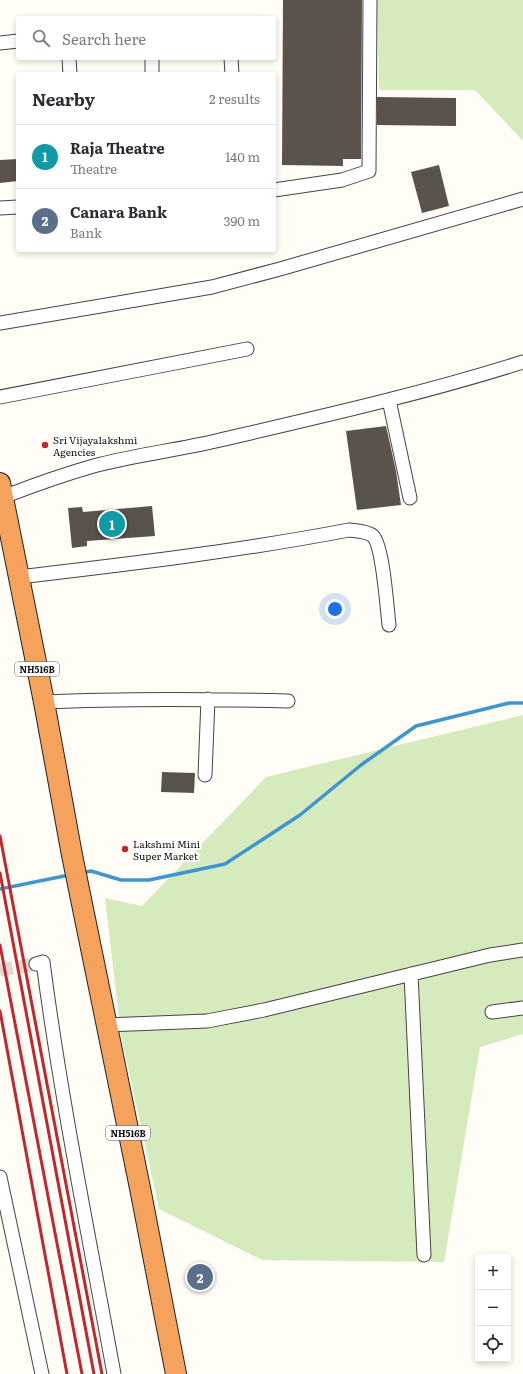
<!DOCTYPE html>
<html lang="en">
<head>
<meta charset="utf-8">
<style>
	body { margin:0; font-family:Literata,serif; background:#f7f7f7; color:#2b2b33 }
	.controls { position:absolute; right:12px; bottom:12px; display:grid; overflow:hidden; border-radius:4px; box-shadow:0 2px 6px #0003 }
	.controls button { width:36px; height:36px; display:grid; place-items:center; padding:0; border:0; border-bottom:1px solid #e1e1e2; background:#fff; color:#2b2b33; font:20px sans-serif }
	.you { position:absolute; left:335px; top:609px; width:14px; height:14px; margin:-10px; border:3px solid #fff; border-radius:50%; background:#1a73e8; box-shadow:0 0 0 6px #1a73e833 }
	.badge { display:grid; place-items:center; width:26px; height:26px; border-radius:50%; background:#c4262e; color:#fff; font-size:13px; font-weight:700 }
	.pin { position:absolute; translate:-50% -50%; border:2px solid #fff; box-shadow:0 1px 4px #0006 }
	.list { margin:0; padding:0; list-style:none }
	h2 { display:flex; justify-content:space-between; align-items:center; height:52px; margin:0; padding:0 16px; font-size:17px }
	h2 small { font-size:13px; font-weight:400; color:#7c7c81 }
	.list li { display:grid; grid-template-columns:26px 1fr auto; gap:12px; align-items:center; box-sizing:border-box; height:64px; padding:0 16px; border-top:1px solid #e1e1e2 }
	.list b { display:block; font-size:15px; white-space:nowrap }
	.list p { margin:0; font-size:13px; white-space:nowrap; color:#7c7c81 }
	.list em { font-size:13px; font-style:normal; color:#7c7c81 }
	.icon { flex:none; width:22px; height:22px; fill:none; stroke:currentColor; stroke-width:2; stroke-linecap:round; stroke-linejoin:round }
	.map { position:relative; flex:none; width:523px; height:1374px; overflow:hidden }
	.search { position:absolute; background:#fff; box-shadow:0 2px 6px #0003; left:16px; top:16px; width:260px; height:44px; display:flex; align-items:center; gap:10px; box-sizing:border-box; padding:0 14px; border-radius:4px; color:#7c7c81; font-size:15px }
	.panel { position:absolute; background:#fff; box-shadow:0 2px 6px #0003; left:16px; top:72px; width:260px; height:180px; border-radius:4px }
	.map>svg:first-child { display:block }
</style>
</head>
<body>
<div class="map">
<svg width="523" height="1374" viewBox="0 0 523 1374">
	<rect width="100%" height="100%" fill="#fffdf5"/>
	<path fill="#d5ebbd" d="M 377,0 L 523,0 L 523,141 L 475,90 L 379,90 Z
		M 523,715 L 523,1034 L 480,1047 L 444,1262 L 262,1260 L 159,1209 L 121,1035 L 105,898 L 142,906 L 266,777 Z"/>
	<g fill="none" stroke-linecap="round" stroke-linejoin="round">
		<path stroke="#3f96cf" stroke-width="3.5" d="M 81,873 L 91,871 L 121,880 L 149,880 L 225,864 L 300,815 L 361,765 L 416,726 L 509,703 L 523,703
			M 0,889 L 69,875"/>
	</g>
	<path fill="#5a524d" d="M 283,0 L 362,0 L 361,159 L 343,159 L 343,166 L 282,165 Z
		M 377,97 L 456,98 L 456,126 L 377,125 Z
		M 18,159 L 18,181 L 0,183 L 0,160 Z
		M 439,165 L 449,206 L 422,213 L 411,172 Z
		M 386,426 L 396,471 L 401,505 L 357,510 L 346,431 Z
		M 152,506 L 155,536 L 87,541 L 87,546 L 72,548 L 68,508 L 82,507 L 83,512 Z
		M 162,772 L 195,773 L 194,793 L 161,792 Z"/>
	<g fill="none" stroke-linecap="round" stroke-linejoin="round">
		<path stroke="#dbdad3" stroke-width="13" stroke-dasharray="13 6" stroke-linecap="butt" d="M 0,970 L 36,964"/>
		<defs>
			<path id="minor" d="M 0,43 L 18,41
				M 69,58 L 70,74
				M 152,58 L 152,74
				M 231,58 L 232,74
				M 274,190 L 342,180 L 369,171 L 370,0
				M 0,208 L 18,207
				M 0,323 L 212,287 L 280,269 L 523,199
				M 0,397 L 247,349
				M 389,400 L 410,498
				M 3,497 C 34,485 65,474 97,465 C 136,455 177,450 216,441 C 319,417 422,394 523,362
				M 19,577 C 129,564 239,551 349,530 C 356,531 367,531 373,536 C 383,546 387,608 389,625
				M 44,702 C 126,698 207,699 288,701
				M 205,775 L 208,699
				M 36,964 L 43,962 C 61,1100 89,1237 114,1374
				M 411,974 L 424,1255
				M 492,1012 L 523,1008
				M 106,1025 L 207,1021 L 264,1010 L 490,955 L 523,950
				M 0,1177 L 42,1374"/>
			<path id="highway" d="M 0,483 L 44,702 L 72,855 L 140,1188 L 176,1374"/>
		</defs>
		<use href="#minor" stroke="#444" stroke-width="15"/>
		<use href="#highway" stroke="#222" stroke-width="22"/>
		<use href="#minor" stroke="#fff" stroke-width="13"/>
		<use href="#highway" stroke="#f5a25d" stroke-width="20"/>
		<path stroke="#c4262e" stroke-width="3" d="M 0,836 L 102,1374
			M 0,873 L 94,1374
			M 0,945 L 82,1374
			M 0,1011 L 67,1374"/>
	</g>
	<g fill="#c4262e" stroke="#fff" stroke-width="1.5">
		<circle cx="45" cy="445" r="4"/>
		<circle cx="125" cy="849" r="4"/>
	</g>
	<g text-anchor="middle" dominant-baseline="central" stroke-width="4" stroke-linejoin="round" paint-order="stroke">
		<g fill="#fff" stroke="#585858" stroke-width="1">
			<rect x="15" y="662" width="44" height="14" rx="3"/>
			<rect x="106" y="1126" width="44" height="14" rx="3"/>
		</g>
		<g font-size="9" font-weight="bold" fill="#111">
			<text x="37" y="669">NH516B</text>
			<text x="128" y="1133">NH516B</text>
		</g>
		<g font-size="10" fill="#111" stroke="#fff" text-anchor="start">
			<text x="53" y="439">Sri Vijayalakshmi<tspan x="53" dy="12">Agencies</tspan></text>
			<text x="133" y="843">Lakshmi Mini<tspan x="133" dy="12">Super Market</tspan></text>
		</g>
	</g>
</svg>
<div class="controls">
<button>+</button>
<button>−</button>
<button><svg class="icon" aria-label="locate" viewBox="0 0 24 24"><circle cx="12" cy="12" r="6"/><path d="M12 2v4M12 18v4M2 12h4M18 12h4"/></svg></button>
</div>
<div class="you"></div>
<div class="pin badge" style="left:112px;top:524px;background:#0f9aa8">1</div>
<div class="pin badge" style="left:200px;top:1277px;background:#5c6f8a">2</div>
<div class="search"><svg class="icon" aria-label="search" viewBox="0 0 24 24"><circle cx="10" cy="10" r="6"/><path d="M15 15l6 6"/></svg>Search here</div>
<section class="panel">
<h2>Nearby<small>2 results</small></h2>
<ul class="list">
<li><span class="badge" style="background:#0f9aa8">1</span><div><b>Raja Theatre</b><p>Theatre</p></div><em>140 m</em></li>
<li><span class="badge" style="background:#5c6f8a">2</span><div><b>Canara Bank</b><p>Bank</p></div><em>390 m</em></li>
</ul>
</section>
</div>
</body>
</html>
